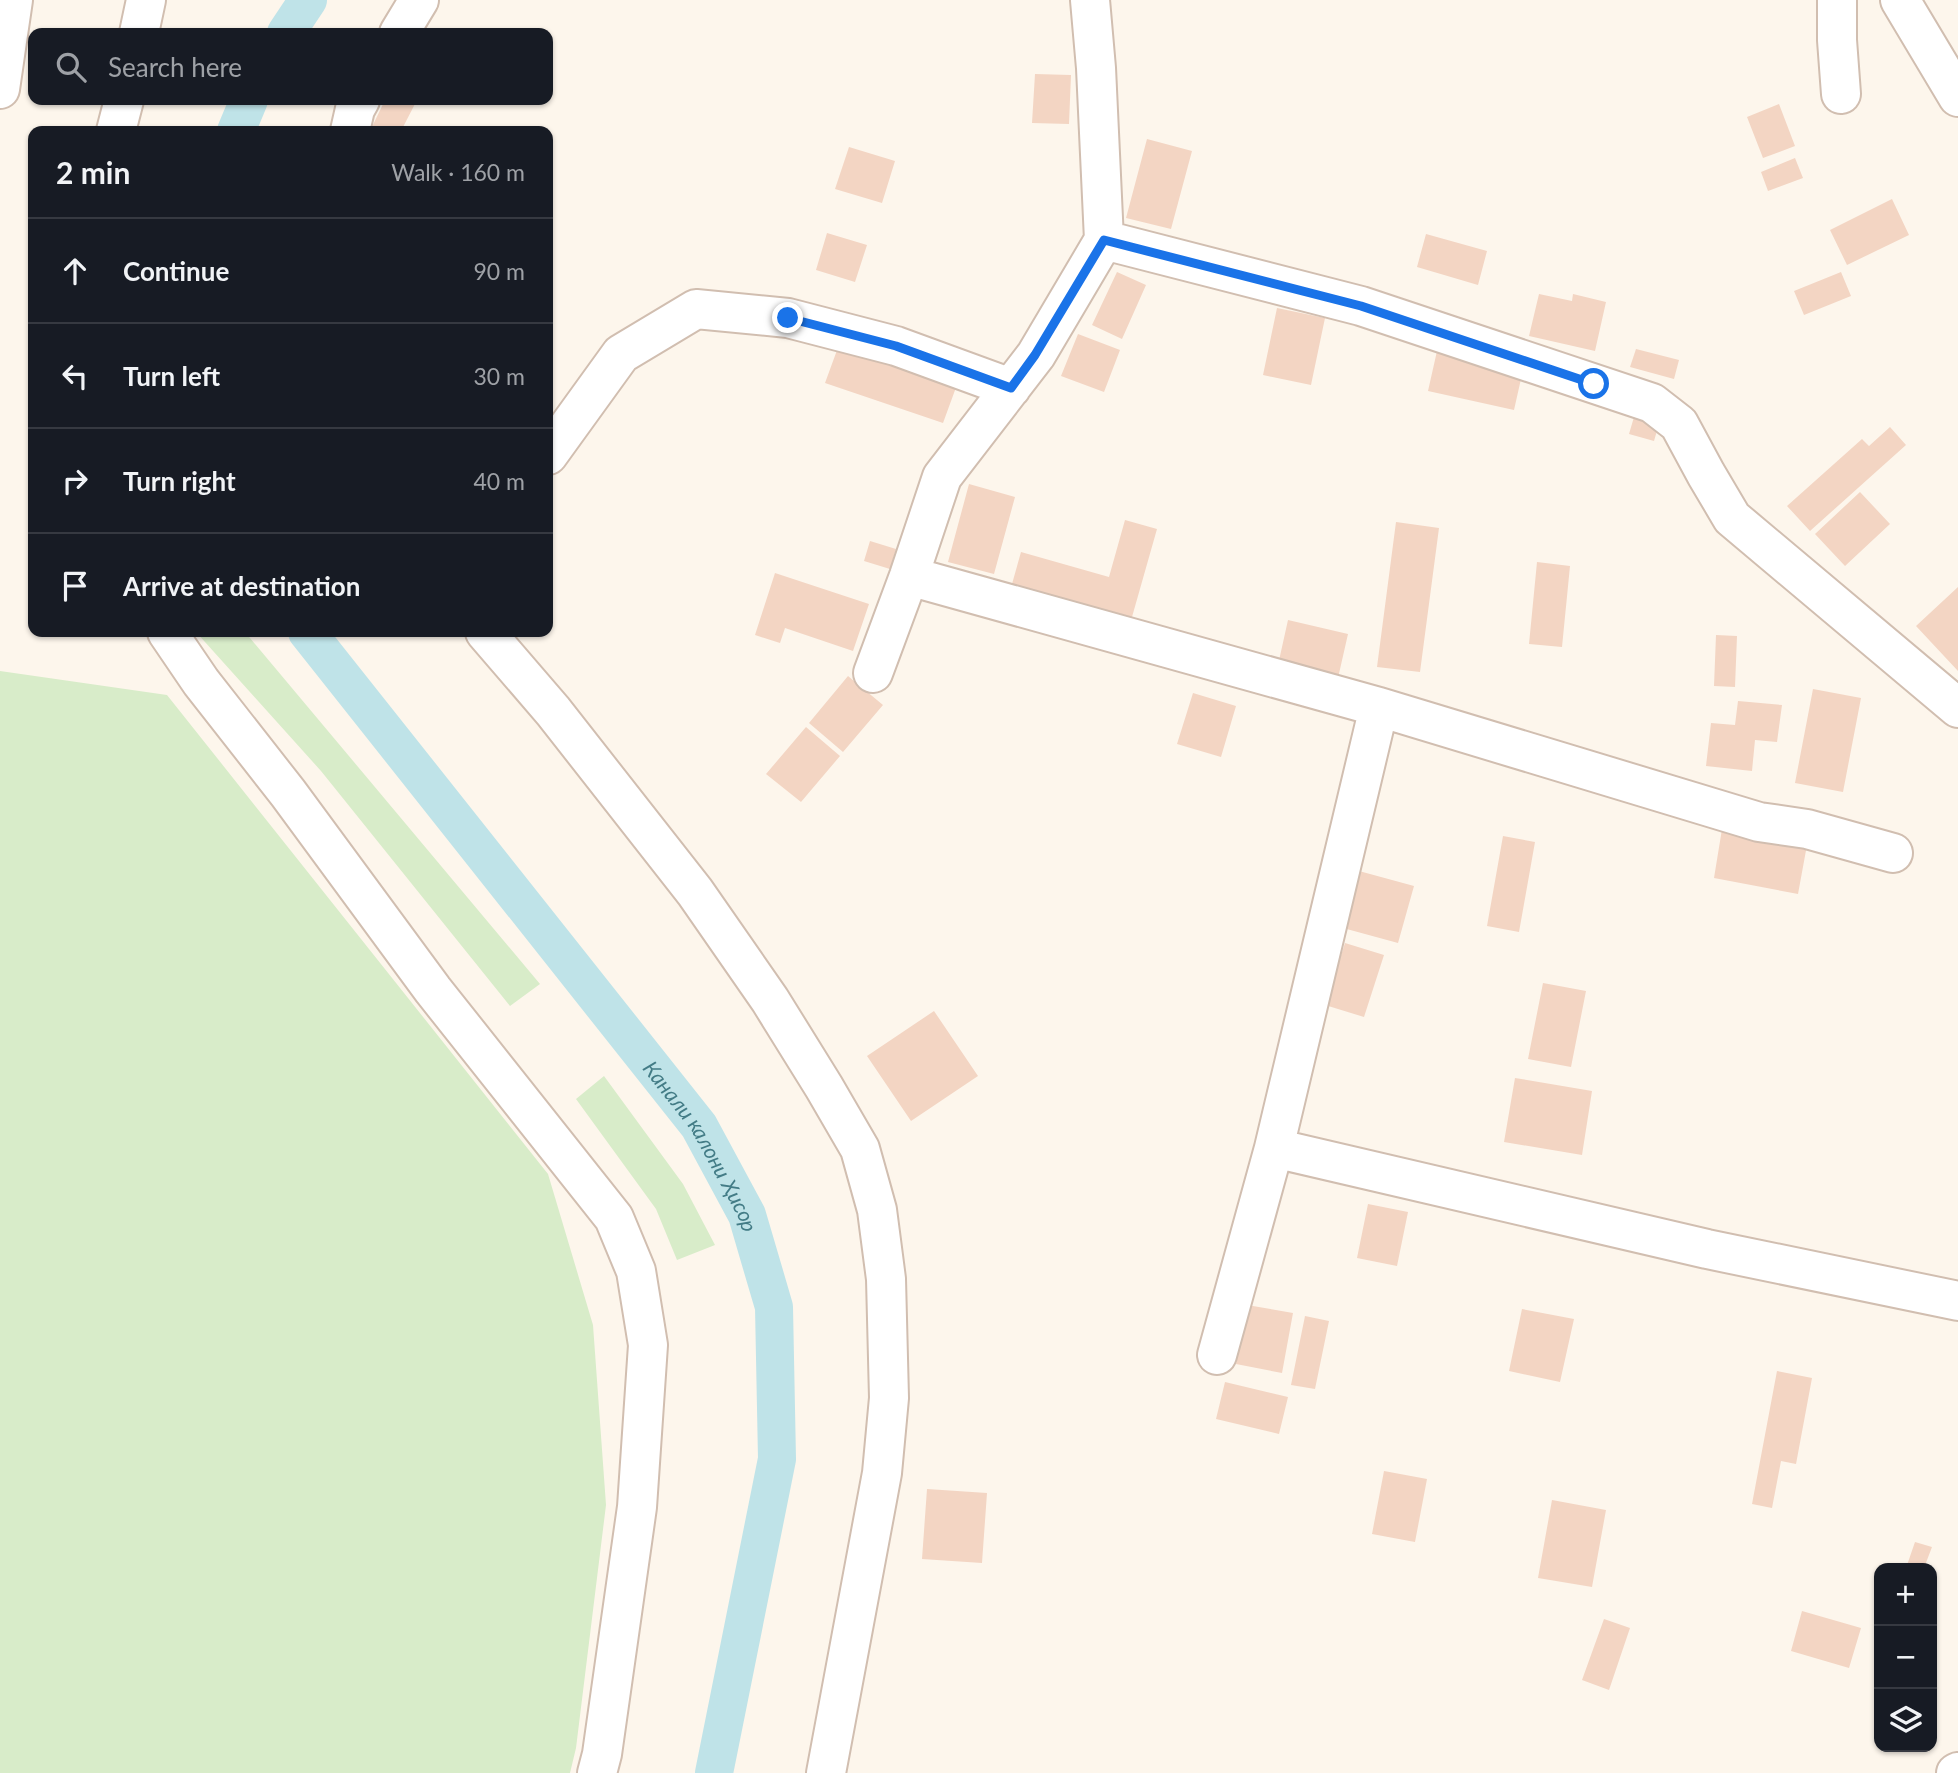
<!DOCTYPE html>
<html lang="en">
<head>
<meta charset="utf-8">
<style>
	body { margin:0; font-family:Lato,sans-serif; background:#20242c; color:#f1f3f6 }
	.controls { position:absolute; right:21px; bottom:21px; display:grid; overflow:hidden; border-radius:14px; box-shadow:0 2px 5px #0004 }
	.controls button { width:63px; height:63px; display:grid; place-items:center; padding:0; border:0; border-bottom:2px solid #363941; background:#171b24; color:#f1f3f6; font:35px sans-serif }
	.stop { position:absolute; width:21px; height:21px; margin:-16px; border:5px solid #1a73e8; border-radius:50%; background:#fff }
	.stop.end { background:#1a73e8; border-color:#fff; box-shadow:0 2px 7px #0008 }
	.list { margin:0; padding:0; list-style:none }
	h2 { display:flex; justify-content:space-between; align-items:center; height:91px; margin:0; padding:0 28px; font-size:30px }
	h2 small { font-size:23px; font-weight:400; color:#9ea1a6 }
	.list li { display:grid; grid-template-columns:46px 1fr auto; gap:21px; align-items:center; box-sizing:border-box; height:105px; padding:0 28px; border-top:2px solid #363941 }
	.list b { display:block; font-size:26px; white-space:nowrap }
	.list em { font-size:23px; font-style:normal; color:#9ea1a6 }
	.icon { flex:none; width:38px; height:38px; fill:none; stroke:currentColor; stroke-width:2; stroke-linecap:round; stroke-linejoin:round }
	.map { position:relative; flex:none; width:1958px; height:1773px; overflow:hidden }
	.search { position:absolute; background:#171b24; box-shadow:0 2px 5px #0004; left:28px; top:28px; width:525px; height:77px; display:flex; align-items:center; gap:18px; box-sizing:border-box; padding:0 24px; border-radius:14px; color:#9ea1a6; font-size:26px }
	.panel { position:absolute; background:#171b24; box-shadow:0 2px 5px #0004; left:28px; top:126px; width:525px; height:511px; border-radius:14px }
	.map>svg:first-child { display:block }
</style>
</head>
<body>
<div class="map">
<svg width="1958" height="1773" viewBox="0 0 1958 1773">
	<rect width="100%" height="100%" fill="#fdf6ec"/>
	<path fill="#d8ecc9" d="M 196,632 L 245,632 L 540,984 L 510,1006 L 321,771 Z
		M 0,671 L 167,695 L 548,1174 L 593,1325 L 606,1505 L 576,1748 L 570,1773 L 0,1773 Z
		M 604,1076 L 683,1184 L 715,1245 L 677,1260 L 656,1209 L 576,1099 Z"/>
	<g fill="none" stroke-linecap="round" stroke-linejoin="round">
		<g stroke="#bfe3e8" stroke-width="38">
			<path d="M 286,33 L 308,0"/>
			<path d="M 236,131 L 249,100"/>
			<path id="s1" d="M 307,632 L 699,1126 L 747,1215 L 774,1307 L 777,1459 L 714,1773"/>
		</g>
	</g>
	<path fill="#f3d5c3" d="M 1035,74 L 1071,75 L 1069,124 L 1032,123 Z
		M 385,100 L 417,100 L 401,131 L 370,131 Z
		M 1779,104 L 1795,146 L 1763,158 L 1747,117 Z
		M 1147,139 L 1192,151 L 1171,229 L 1126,218 Z
		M 849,147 L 895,161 L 882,203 L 835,189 Z
		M 1795,158 L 1803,178 L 1768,191 L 1761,172 Z
		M 1892,199 L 1909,235 L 1847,265 L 1830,230 Z
		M 827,233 L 867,245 L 855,282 L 816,270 Z
		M 1426,234 L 1487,251 L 1478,285 L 1417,267 Z
		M 1117,272 L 1146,285 L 1122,339 L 1092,325 Z
		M 1841,272 L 1851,296 L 1804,315 L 1794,291 Z
		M 1539,294 L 1572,301 L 1573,294 L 1606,302 L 1595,351 L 1529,336 Z
		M 1277,308 L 1325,318 L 1311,385 L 1263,375 Z
		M 1078,334 L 1120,350 L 1104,392 L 1061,376 Z
		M 840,342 L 958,382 L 943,423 L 825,383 Z
		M 1636,349 L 1679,360 L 1674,379 L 1630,367 Z
		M 1437,351 L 1523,370 L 1514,410 L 1428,391 Z
		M 1634,417 L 1659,424 L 1654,441 L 1629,434 Z
		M 1890,427 L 1906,445 L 1810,531 L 1787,506 L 1862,439 L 1869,446 Z
		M 969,484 L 1015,497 L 994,574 L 948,562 Z
		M 1860,492 L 1890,524 L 1845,566 L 1815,534 Z
		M 1125,520 L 1157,529 L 1132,617 L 1012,584 L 1021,552 L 1109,577 Z
		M 1396,522 L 1439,528 L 1420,672 L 1377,667 Z
		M 870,541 L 896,549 L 890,569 L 864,561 Z
		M 1537,562 L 1570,566 L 1562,647 L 1529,644 Z
		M 775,573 L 869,604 L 853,651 L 785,628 L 780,643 L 755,635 Z
		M 1958,587 L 1958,671 L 1916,626 Z
		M 1288,620 L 1348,634 L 1338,678 L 1278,665 Z
		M 1716,635 L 1737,636 L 1735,687 L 1714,686 Z
		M 848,676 L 883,705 L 843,752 L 809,723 Z
		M 1813,689 L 1861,698 L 1843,792 L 1795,783 Z
		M 1193,693 L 1236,706 L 1221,757 L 1177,744 Z
		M 1738,701 L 1782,705 L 1777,742 L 1755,740 L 1752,771 L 1706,766 L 1711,723 L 1735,725 Z
		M 806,727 L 840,756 L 801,802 L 766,774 Z
		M 1722,829 L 1807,845 L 1798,894 L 1714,878 Z
		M 1503,836 L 1535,842 L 1519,932 L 1487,926 Z
		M 1359,871 L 1414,886 L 1398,943 L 1343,928 Z
		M 1345,943 L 1384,955 L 1364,1017 L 1325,1005 Z
		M 1543,983 L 1586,991 L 1571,1067 L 1528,1059 Z
		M 934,1011 L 978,1076 L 911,1121 L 867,1056 Z
		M 1515,1078 L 1592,1091 L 1582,1155 L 1504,1142 Z
		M 1368,1204 L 1408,1212 L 1397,1266 L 1357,1258 Z
		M 1247,1305 L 1293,1313 L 1282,1373 L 1236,1364 Z
		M 1522,1309 L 1574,1319 L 1560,1382 L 1509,1371 Z
		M 1305,1316 L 1329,1321 L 1315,1389 L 1291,1385 Z
		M 1777,1371 L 1812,1378 L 1796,1464 L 1781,1461 L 1772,1508 L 1752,1504 Z
		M 1225,1382 L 1288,1397 L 1279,1434 L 1216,1419 Z
		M 1384,1471 L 1427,1479 L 1415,1542 L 1372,1534 Z
		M 927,1489 L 987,1493 L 982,1563 L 922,1559 Z
		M 1552,1500 L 1606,1510 L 1592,1587 L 1538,1578 Z
		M 1915,1542 L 1932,1547 L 1924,1568 L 1906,1568 Z
		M 1802,1611 L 1861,1628 L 1849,1668 L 1791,1651 Z
		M 1604,1619 L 1630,1628 L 1609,1690 L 1582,1680 Z"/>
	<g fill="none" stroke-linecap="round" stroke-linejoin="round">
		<defs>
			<path id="minor" d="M 1090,0 L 1096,68 L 1104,240
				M 1837,0 L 1837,40 L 1841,94
				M 1900,0 L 1958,97
				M 139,33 L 146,0
				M 399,33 L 419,0
				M 0,89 L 13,0
				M 116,131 L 124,100
				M 350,131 L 355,109 L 360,100
				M 548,455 L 621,354 L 696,309 L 788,318 L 896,346 L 1011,388
				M 909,576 L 1379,707 L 1759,822 L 1807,829 L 1893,853
				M 167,632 L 201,682 L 288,793 L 433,990 L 614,1218 L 636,1271 L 648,1345 L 637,1507 L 602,1754 L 597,1773
				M 485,632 L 553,711 L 695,892 L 770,1000 L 824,1087 L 860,1149 L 877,1210 L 886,1279 L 889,1398 L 882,1473 L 826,1773
				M 873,673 L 909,576 L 942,477 L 1036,355 L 1104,240 L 1361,306 L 1652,403 L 1679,424 L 1706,474 L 1732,518 L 1958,708
				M 1379,707 L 1274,1148 L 1707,1249 L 1958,1301
				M 1217,1355 L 1274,1148
				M 1956,1773 L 1958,1772"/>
		</defs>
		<use href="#minor" stroke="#d1beb0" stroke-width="42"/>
		<use href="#minor" stroke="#fff" stroke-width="38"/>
	</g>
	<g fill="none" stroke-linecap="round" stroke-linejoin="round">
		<path stroke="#1a73e8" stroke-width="9" d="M 788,318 L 896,346 L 1011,388 L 1035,355 L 1104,240 L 1361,306 L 1594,384"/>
	</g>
	<g text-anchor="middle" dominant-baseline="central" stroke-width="5" stroke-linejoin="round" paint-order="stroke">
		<g font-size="21" font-style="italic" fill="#437c86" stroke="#fffaf3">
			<text stroke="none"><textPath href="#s1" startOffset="649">Канали калони Ҳисор</textPath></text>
		</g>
	</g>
</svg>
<div class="controls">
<button>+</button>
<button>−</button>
<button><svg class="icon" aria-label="layers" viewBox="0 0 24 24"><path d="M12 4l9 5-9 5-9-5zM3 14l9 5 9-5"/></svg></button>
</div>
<div class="stop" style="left:1594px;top:384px"></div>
<div class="stop end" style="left:788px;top:318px"></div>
<div class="search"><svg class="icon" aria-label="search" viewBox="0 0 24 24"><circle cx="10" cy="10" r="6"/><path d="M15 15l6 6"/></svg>Search here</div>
<section class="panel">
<h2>2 min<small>Walk · 160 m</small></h2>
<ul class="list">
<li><svg class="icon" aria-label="ahead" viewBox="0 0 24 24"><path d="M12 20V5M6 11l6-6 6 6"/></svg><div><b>Continue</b></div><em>90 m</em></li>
<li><svg class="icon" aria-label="left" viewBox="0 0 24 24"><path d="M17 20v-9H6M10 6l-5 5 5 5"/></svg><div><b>Turn left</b></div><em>30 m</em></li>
<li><svg class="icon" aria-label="right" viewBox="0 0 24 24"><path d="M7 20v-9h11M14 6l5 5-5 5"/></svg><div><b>Turn right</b></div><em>40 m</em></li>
<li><svg class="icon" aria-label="arrive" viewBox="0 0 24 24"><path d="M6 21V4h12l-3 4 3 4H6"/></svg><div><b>Arrive at destination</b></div></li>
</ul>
</section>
</div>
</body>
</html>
